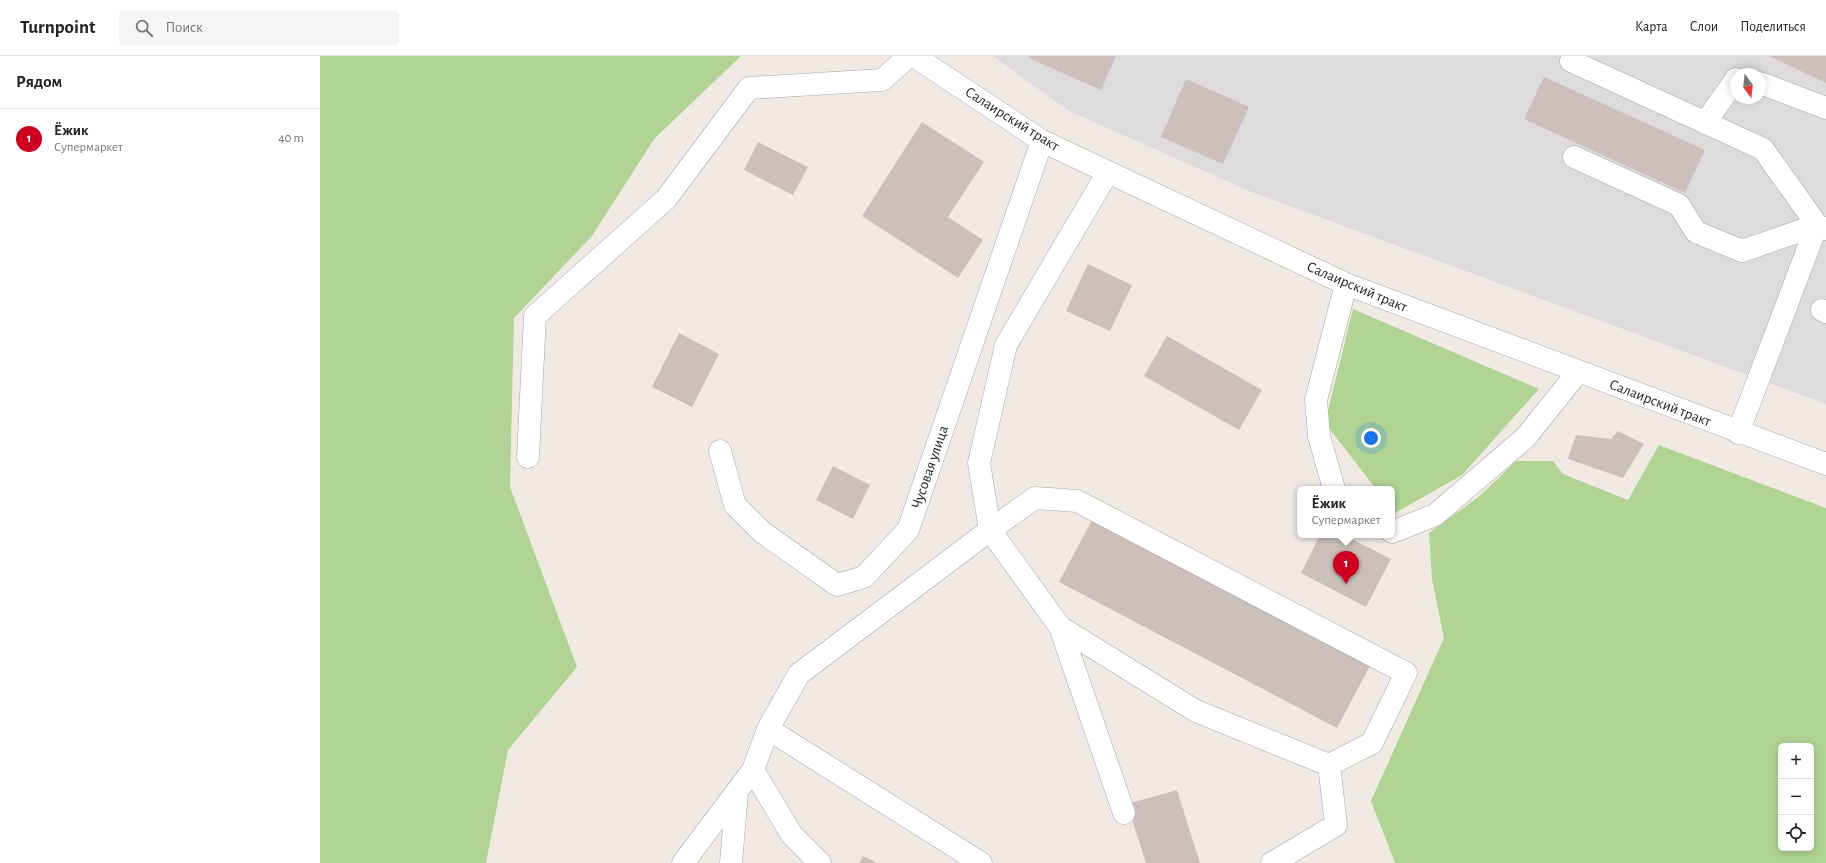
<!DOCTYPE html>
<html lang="ru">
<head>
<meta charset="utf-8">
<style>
	body { margin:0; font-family:"Alegreya Sans",sans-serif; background:#f6f6f6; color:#222 }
	.controls { position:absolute; right:12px; bottom:12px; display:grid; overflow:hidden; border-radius:6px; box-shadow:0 2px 10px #0003 }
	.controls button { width:36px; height:36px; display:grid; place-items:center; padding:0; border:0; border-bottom:1px solid #e0e0e0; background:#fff; color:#222; font:20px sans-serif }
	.compass { position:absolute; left:1410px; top:12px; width:36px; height:36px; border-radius:50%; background:#fff; box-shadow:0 2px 10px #0003; rotate:165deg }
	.you { position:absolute; left:1051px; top:382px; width:14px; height:14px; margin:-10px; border:3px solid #fff; border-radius:50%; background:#1a73e8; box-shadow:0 0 0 6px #1a73e833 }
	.badge { display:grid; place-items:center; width:26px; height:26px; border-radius:50%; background:#cd0022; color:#fff; font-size:13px; font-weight:700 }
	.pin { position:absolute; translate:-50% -33px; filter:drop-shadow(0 1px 2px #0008) }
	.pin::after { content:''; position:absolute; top:21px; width:14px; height:12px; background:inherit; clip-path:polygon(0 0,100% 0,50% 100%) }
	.popup { position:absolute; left:977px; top:430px; width:98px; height:52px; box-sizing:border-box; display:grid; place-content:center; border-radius:6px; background:#fff; filter:drop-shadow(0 1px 3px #0005); font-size:13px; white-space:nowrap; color:#767676 }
	.popup b { font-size:15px; color:#222 }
	.popup::after { content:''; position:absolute; left:50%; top:100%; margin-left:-8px; border:8px solid transparent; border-top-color:#fff }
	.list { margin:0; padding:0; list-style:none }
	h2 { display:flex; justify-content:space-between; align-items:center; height:52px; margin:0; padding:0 16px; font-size:17px }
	h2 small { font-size:13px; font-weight:400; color:#767676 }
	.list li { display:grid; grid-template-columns:26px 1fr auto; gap:12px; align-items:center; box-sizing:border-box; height:60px; padding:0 16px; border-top:1px solid #e0e0e0 }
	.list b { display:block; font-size:15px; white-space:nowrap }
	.list p { margin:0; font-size:13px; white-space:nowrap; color:#767676 }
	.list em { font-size:13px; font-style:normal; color:#767676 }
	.icon { flex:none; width:22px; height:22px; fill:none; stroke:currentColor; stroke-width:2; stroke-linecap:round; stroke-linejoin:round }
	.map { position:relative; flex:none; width:1506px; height:807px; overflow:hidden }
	header { display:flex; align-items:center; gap:24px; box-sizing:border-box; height:56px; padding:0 20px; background:#fff; border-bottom:1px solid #e0e0e0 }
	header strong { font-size:19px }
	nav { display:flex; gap:22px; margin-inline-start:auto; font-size:14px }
	.search { width:280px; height:36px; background:#f6f6f6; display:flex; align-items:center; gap:10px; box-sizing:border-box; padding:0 14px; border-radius:6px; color:#767676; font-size:15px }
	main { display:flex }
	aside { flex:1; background:#fff }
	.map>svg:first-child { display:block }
</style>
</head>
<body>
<header>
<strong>Turnpoint</strong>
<div class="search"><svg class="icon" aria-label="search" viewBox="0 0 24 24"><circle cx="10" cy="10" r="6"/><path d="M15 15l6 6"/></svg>Поиск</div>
<nav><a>Карта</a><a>Слои</a><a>Поделиться</a></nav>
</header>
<main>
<aside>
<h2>Рядом<small></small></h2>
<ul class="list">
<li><span class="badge">1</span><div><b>Ёжик</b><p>Супермаркет</p></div><em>40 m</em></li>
</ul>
</aside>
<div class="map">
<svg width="1506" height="807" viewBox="0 0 1506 807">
	<rect width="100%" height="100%" fill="#f0eae3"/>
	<path fill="#dddbdb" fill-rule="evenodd" d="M 673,0 L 1506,0 L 1506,348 L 929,135 L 749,55 ZM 1416,18 L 1440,18 L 1440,42 L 1416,42 Z"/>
	<path fill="#b1d494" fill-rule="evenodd" d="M 0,0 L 421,0 L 334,83 L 272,180 L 194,262 L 190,431 L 257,611 L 188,694 L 166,807 L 0,807 Z
		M 1033,253 L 1219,333 L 1142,419 L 1075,457 L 1072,454 L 1072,433 L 1056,433 L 1005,367 Z
		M 1339,389 L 1506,452 L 1506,807 L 1075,807 L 1051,745 L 1124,582 L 1112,523 L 1109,477 L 1161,439 L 1196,405 L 1233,405 L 1243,418 L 1308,444 ZM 1461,690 L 1491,690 L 1491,792 L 1461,792 Z"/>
	<path fill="#cdbfb9" d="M 710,0 L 796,0 L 781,34 L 709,2 Z
		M 1449,0 L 1506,0 L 1506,27 Z
		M 1224,21 L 1385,94 L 1365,137 L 1204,63 Z
		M 866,23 L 929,51 L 903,108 L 841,81 Z
		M 602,66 L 664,106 L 628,161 L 663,184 L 638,222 L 542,160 Z
		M 438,86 L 488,111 L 473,139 L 424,114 Z
		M 768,208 L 812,229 L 790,275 L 746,255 Z
		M 359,277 L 399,298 L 372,351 L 332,331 Z
		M 847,280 L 942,334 L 919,374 L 824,320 Z
		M 1298,375 L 1324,388 L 1303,422 L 1248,403 L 1256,379 L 1291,383 Z
		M 513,410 L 550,429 L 533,463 L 496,444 Z
		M 773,462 L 1051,608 L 1017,672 L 739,526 Z
		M 1000,479 L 1024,479 L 1071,503 L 1046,551 L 981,517 Z
		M 857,734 L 880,807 L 826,807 L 807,748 Z
		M 543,800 L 558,807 L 539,807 Z"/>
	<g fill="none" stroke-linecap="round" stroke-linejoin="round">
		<defs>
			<path id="minor" d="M 594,0 L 722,85 L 1026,228 L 1506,408
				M 1251,5 L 1443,93 L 1497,169 L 1418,377
				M 1440,27 L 1506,52
				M 1385,67 L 1416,23
				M 1254,101 L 1359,149 L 1376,176 L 1422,195 L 1497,169 L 1506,173
				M 1502,254 L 1506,256
				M 400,395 L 415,449 L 442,476 L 517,529 L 544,521 L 588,474 L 722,85
				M 208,401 L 215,260 L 346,143 L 429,32 L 562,24 L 589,0
				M 1014,433 L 999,380 L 996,344 L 1026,228
				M 1072,476 L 1115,459 L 1206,381 L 1258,316
				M 740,571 L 804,757
				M 448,673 L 661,807
				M 433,714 L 472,779 L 500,807
				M 363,807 L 433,714 L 448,673 L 479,618 L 670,474 L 659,407 L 686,289 L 788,116
				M 411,807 L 417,736
				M 952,807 L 1016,769 L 1009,709 L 876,655 L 740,571 L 670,474 L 715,442 L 757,445 L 1086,617 L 1052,687 L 1009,709"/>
		</defs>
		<use href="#minor" stroke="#a5a5a5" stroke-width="23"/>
		<use href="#minor" stroke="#fff" stroke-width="22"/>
	</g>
	<g text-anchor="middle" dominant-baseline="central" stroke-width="3.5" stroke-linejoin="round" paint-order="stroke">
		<g font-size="15" fill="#1e1e1e" stroke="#fff">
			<text transform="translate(692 63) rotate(32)">Салаирский тракт</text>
			<text transform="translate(1037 231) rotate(23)">Салаирский тракт</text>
			<text transform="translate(1340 347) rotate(21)">Салаирский тракт</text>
			<text transform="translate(610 411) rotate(-71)">Чусовая улица</text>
		</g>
	</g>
</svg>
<div class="controls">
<button>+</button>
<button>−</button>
<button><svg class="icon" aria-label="locate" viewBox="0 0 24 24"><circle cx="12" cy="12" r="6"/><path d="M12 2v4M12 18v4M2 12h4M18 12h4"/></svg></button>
</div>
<svg class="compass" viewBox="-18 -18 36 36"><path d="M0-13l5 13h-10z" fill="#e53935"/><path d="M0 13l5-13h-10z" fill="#767676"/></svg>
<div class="you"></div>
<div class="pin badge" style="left:1026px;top:528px">1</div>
<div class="popup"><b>Ёжик</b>Супермаркет</div>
</div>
</main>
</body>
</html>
